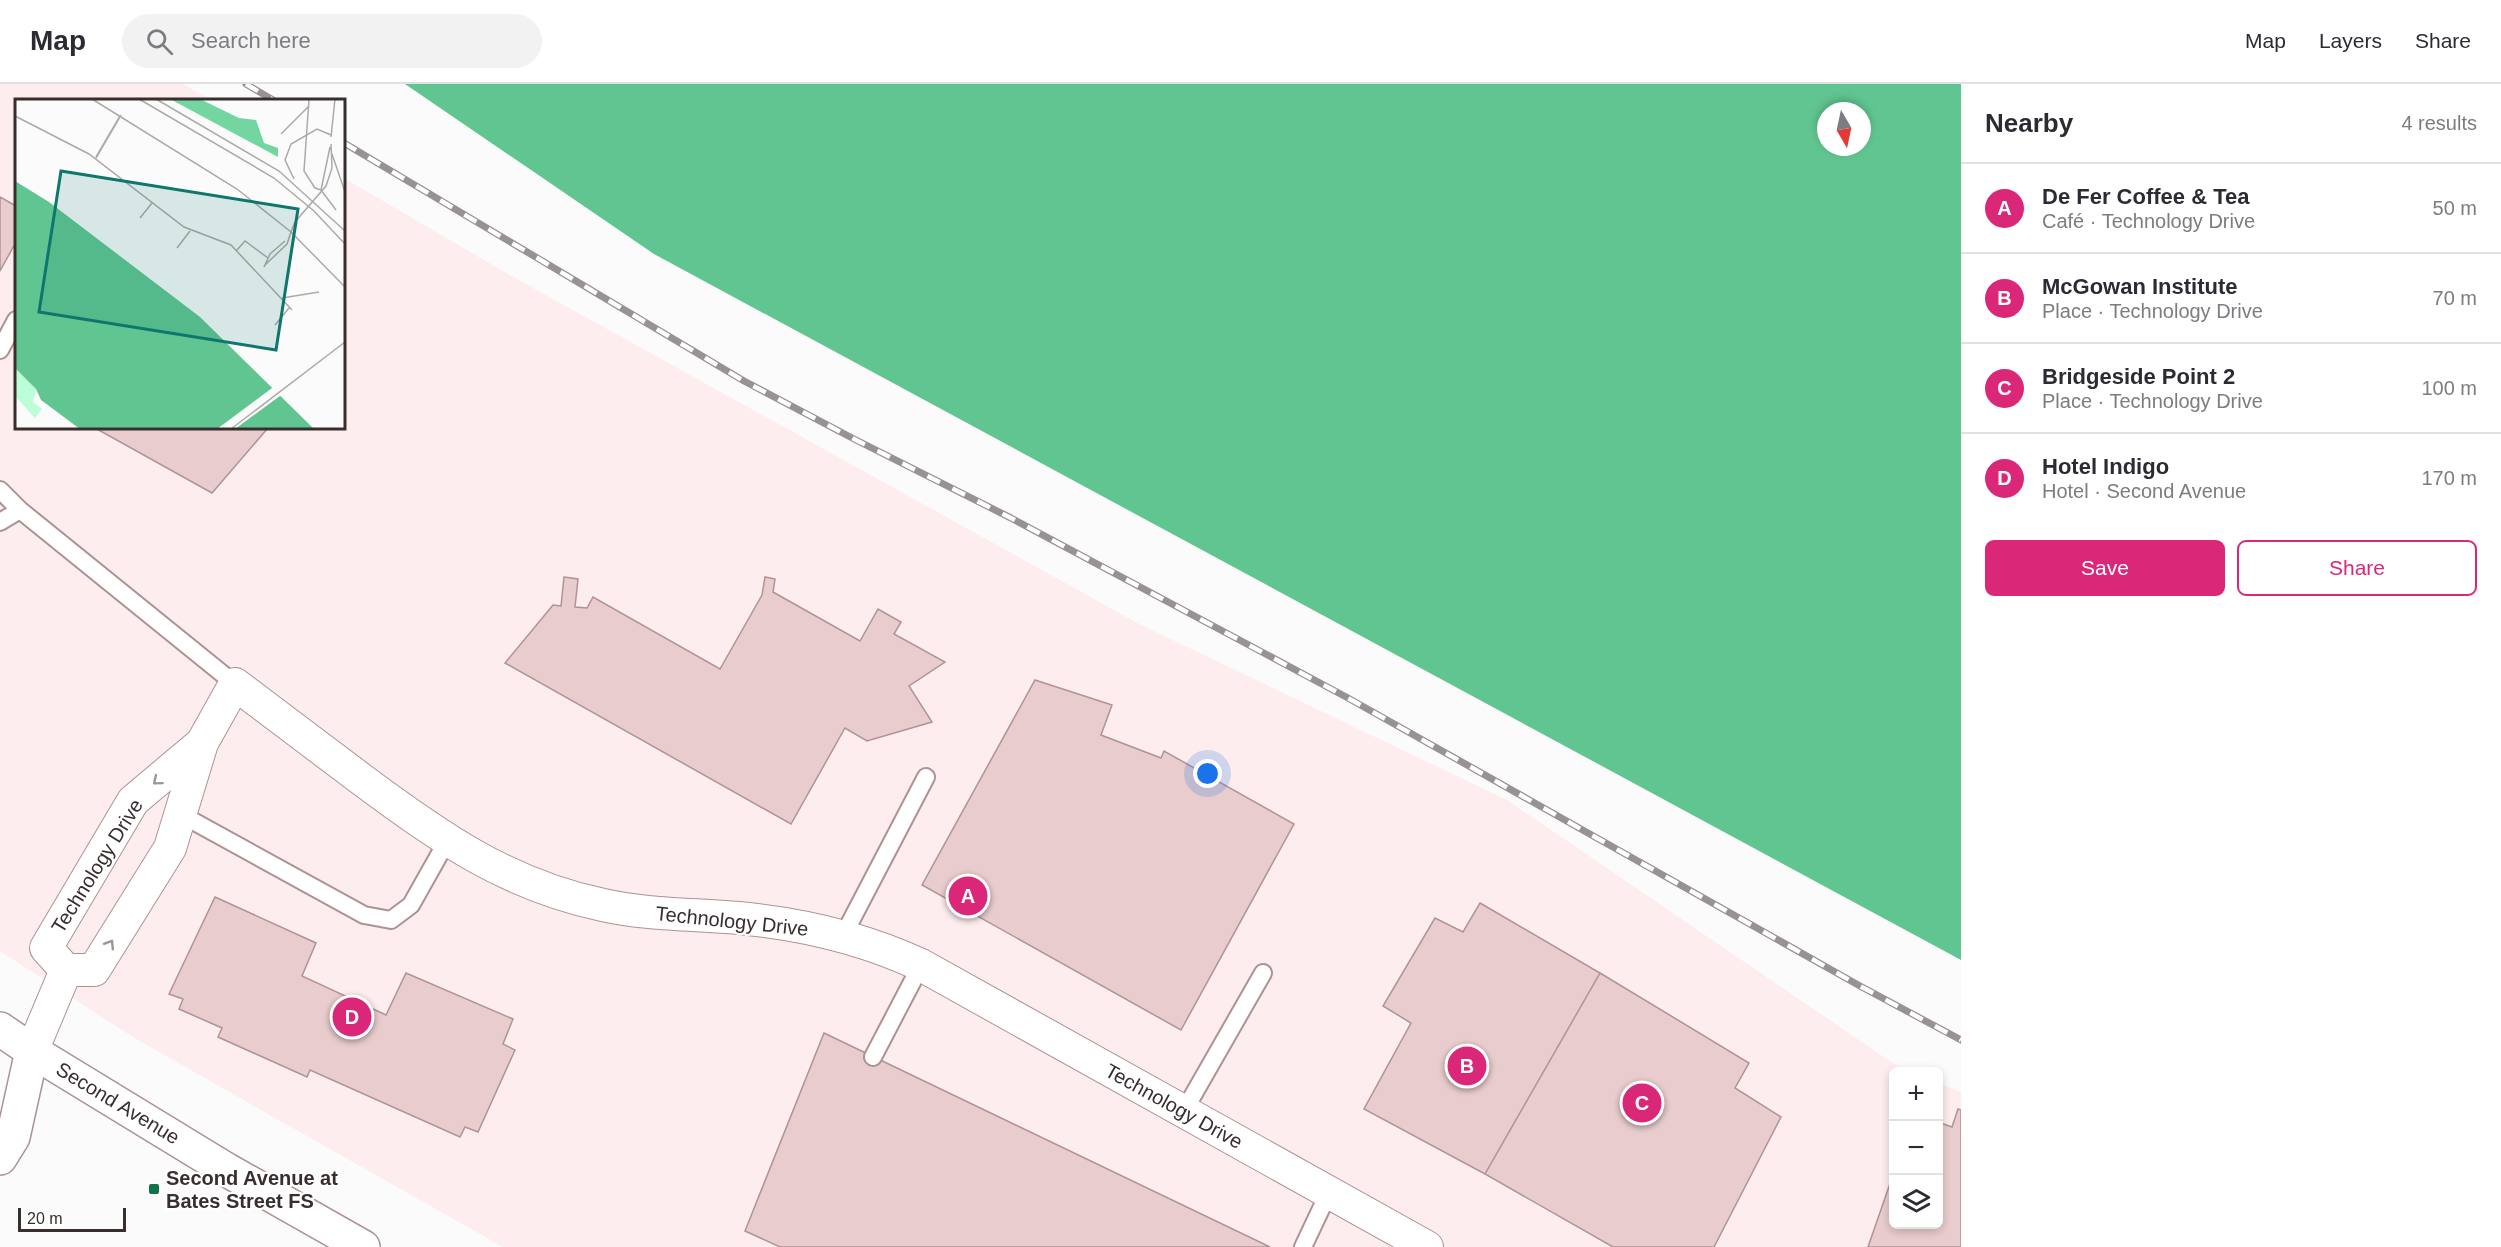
<!DOCTYPE html>
<html lang="en">
<head>
<meta charset="utf-8">
<style>
	body { margin:0; font-family:Helvetica,sans-serif; background:#f2f2f3; color:#2b2b33 }
	.controls { position:absolute; right:18px; bottom:18px; display:grid; overflow:hidden; border-radius:9px; box-shadow:0 3px 9px #0003 }
	.controls button { width:54px; height:54px; display:grid; place-items:center; padding:0; border:0; border-bottom:2px solid #e1e1e2; background:#fff; color:#2b2b33; font:30px sans-serif }
	.compass { position:absolute; left:1817px; top:18px; width:54px; height:54px; border-radius:50%; background:#fff; box-shadow:0 3px 9px #0003; rotate:171deg }
	.scale { position:absolute; left:18px; bottom:15px; width:108px; box-sizing:border-box; padding-left:6px; border:3px solid #392e2e; border-top:0; font-size:16px; line-height:21px; white-space:nowrap; color:#392e2e; -webkit-text-stroke:4px #fff; paint-order:stroke }
	.you { position:absolute; left:1208px; top:690px; width:21px; height:21px; margin:-15px; border:4px solid #fff; border-radius:50%; background:#1a73e8; box-shadow:0 0 0 9px #1a73e833 }
	.badge { display:grid; place-items:center; width:39px; height:39px; border-radius:50%; background:#db2777; color:#fff; font-size:20px; font-weight:700 }
	.pin { position:absolute; translate:-50% -50%; border:3px solid #fff; box-shadow:0 2px 6px #0006 }
	.list { margin:0; padding:0; list-style:none }
	h2 { display:flex; justify-content:space-between; align-items:center; height:78px; margin:0; padding:0 24px; font-size:26px }
	h2 small { font-size:20px; font-weight:400; color:#7c7c81 }
	.list li { display:grid; grid-template-columns:39px 1fr auto; gap:18px; align-items:center; box-sizing:border-box; height:90px; padding:0 24px; border-top:2px solid #e1e1e2 }
	.list b { display:block; font-size:22px; white-space:nowrap }
	.list p { margin:0; font-size:20px; white-space:nowrap; color:#7c7c81 }
	.list em { font-size:20px; font-style:normal; color:#7c7c81 }
	.actions { display:flex; gap:12px; padding:18px 24px }
	.actions a { flex:1; padding:14px 0; border:2px solid #db2777; border-radius:9px; text-align:center; font-size:21px; color:#db2777 }
	.actions .main { background:#db2777; color:#fff }
	.icon { flex:none; width:33px; height:33px; fill:none; stroke:currentColor; stroke-width:2; stroke-linecap:round; stroke-linejoin:round }
	.map { position:relative; flex:none; width:1961px; height:1163px; overflow:hidden }
	header { display:flex; align-items:center; gap:36px; box-sizing:border-box; height:84px; padding:0 30px; background:#fff; border-bottom:2px solid #e1e1e2 }
	header strong { font-size:28px }
	nav { display:flex; gap:33px; margin-inline-start:auto; font-size:21px }
	.search { width:420px; height:54px; background:#f2f2f3; display:flex; align-items:center; gap:15px; box-sizing:border-box; padding:0 21px; border-radius:33px; color:#7c7c81; font-size:22px }
	main { display:flex }
	aside { flex:1; background:#fff }
	.map>svg:first-child { display:block }
</style>
</head>
<body>
<header>
<strong>Map</strong>
<div class="search"><svg class="icon" aria-label="search" viewBox="0 0 24 24"><circle cx="10" cy="10" r="6"/><path d="M15 15l6 6"/></svg>Search here</div>
<nav><a>Map</a><a>Layers</a><a>Share</a></nav>
</header>
<main>
<div class="map">
<svg width="1961" height="1163" viewBox="0 0 1961 1163">
	<rect width="100%" height="100%" fill="#fbfbfb"/>
	<path fill="#fdedee" d="M 0,0 L 183,0 L 211,16 L 16,16 L 16,344 L 344,344 L 344,94 L 501,186 L 1139,540 L 1507,716 L 1897,982 L 1911,987 L 1894,988 L 1894,1140 L 1938,1140 L 1939,999 L 1961,1008 L 1961,1163 L 503,1163 L 136,955 L 0,867 Z"/>
	<path fill="#61c591" fill-rule="evenodd" d="M 405,0 L 1961,0 L 1961,876 L 654,170 ZM 1826,27 L 1862,27 L 1862,63 L 1826,63 Z"/>
	<path fill="#e9cccd" stroke="#af9395" stroke-width="1.5" d="M 0,113 L 16,122 L 16,158 L 0,187 Z
		M 95,344 L 268,344 L 212,409 Z
		M 564,493 L 578,495 L 575,523 L 587,524 L 593,513 L 720,585 L 762,511 L 765,493 L 775,495 L 773,508 L 860,557 L 878,525 L 901,538 L 894,550 L 945,578 L 909,602 L 932,638 L 867,657 L 845,644 L 791,740 L 505,579 L 553,521 L 561,522 Z
		M 1035,596 L 1112,621 L 1101,651 L 1161,674 L 1164,667 L 1294,740 L 1181,946 L 922,801 Z
		M 215,813 L 316,859 L 302,892 L 386,931 L 406,889 L 513,935 L 503,960 L 515,966 L 478,1048 L 465,1043 L 460,1053 L 310,986 L 307,993 L 218,953 L 222,944 L 179,925 L 183,915 L 169,910 Z
		M 1480,819 L 1600,889 L 1485,1090 L 1364,1025 L 1411,939 L 1383,922 L 1435,834 L 1463,848 Z
		M 1600,889 L 1749,979 L 1735,1004 L 1781,1033 L 1714,1163 L 1613,1163 L 1485,1090 Z
		M 824,949 L 1270,1163 L 780,1163 L 745,1147 Z
		M 1958,1025 L 1961,1026 L 1961,1163 L 1868,1163 L 1894,1088 L 1894,1140 L 1938,1140 L 1938,1038 L 1952,1043 Z"/>
	<g fill="none" stroke-linecap="round" stroke-linejoin="round">
		<defs>
			<path id="lane" d="M 0,266 L 16,236
				M 0,406 L 20,426 L 235,600
				M 0,438 L 20,426
				M 182,731 L 364,831 L 391,836 L 411,821 L 447,757
				M 843,852 L 926,693
				M 873,973 L 921,881
				M 1184,1027 L 1263,889
				M 1303,1163 L 1329,1108"/>
			<path id="street" d="M 202,659 L 133,717 L 46,864 L 66,886 L 94,886 L 170,764 L 202,659 L 235,600 C 277,632 319,663 361,695 C 439,753 507,801 603,821 C 648,831 693,830 739,834 C 803,840 863,854 921,881 L 1427,1163
				M 32,967 L 66,886"/>
			<path id="secondary" d="M 32,967 L 227,1086 L 363,1163"/>
			<path id="primary" d="M 0,945 L 32,967 L 13,1053 L 0,1074"/>
		</defs>
		<use href="#lane" stroke="#ad9293" stroke-width="20"/>
		<use href="#street" stroke="#ad9293" stroke-width="34"/>
		<use href="#secondary" stroke="#ad9293" stroke-width="36"/>
		<use href="#primary" stroke="#ad9293" stroke-width="36"/>
		<use href="#lane" stroke="#fff" stroke-width="16"/>
		<use href="#street" stroke="#fff" stroke-width="32"/>
		<use href="#secondary" stroke="#fff" stroke-width="33"/>
		<use href="#primary" stroke="#fff" stroke-width="33"/>
		<defs>
			<path id="rail" d="M 246,0 L 273,16
				M 344,59 L 744,297 L 854,355 L 1011,434 L 1348,614 L 1860,902 L 1961,956"/>
		</defs>
		<use href="#rail" stroke="#989292" stroke-width="7"/>
		<use href="#rail" stroke="#fff" stroke-width="4.5" stroke-dasharray="14" stroke-linecap="butt"/>
	</g>
	<defs><path id="oneway-chevron" d="M-2-3.5L2.5 0L-2 3.5" fill="none" stroke-width="1.6" stroke-linecap="round" stroke-linejoin="round" transform="scale(1.5)"/></defs>
	<g stroke="#9c9696">
		<use href="#oneway-chevron" transform="translate(157 697) rotate(140)"/>
		<use href="#oneway-chevron" transform="translate(110 860) rotate(-58)"/>
	</g>
	<rect fill="#11734a" stroke="#fff" stroke-width="2" x="148" y="1099" width="12" height="12" rx="3"/>
	<g text-anchor="middle" dominant-baseline="central" stroke-width="4.5" stroke-linejoin="round" paint-order="stroke">
		<g font-size="20" fill="#392e2e" stroke="#fff">
			<text transform="translate(97 782) rotate(-58)">Technology Drive</text>
			<text transform="translate(732 837) rotate(6)">Technology Drive</text>
			<text transform="translate(118 1019) rotate(31)">Second Avenue</text>
			<text transform="translate(1174 1022) rotate(29)">Technology Drive</text>
		</g>
		<g font-size="20" font-weight="bold" fill="#392e2e" stroke="#fff" text-anchor="start">
			<text x="166" y="1094">Second Avenue at<tspan x="166" dy="23">Bates Street FS</tspan></text>
		</g>
	</g>
	<g transform="translate(15 15)">
		<rect width="330" height="330" fill="#fbfbfb"/>
		<path d="M 0,269 L 21,290 L 18,303 L 27,310 L 20,319 L 0,297 Z" fill="#baffd7"/>
		<path d="M 155,0 L 185,0 L 224,19 L 241,21 L 249,44 L 263,49 L 263,58 Z" fill="#73d6a1"/>
		<path d="M 0,82 L 34,103 L 185,218 L 299,330 L 65,330 L 26,301 L 21,290 L 0,269 Z" fill="#61c591"/>
		<path d="M 261,286 L 269,294 L 220,330 L 202,330 Z" fill="#fbfbfb"/>
		<path fill="none" stroke="#ada9a9" stroke-width="1.5" d="M 77,0 L 222,90 L 276,133 L 330,188M 124,0 L 259,79 L 299,112 L 330,145M 141,0 L 264,72 L 330,132M 294,0 L 289,72 L 300,89 L 306,91M 0,17 L 74,55 L 169,128 L 216,146 L 277,211M 266,35 L 294,7M 316,38 L 320,0M 317,55 L 330,93M 81,58 L 105,17M 81,59 L 106,16M 279,80 L 270,61 L 276,45 L 302,30 L 316,36M 306,91 L 315,48M 306,91 L 321,111M 125,119 L 137,104M 276,133 L 280,123 L 311,87 L 317,69 L 316,45M 162,149 L 175,132M 222,151 L 230,142 L 253,159M 249,167 L 272,145 L 276,133M 249,168 L 255,155 L 270,142M 267,199 L 304,193M 260,226 L 274,209M 216,330 L 330,243"/>
		<path fill="#0f766e" fill-opacity="0.15" stroke="#0f766e" stroke-width="3" d="M 46,72 L 283,110 L 261,251 L 24,213 Z"/>
		<rect width="330" height="330" fill="none" stroke="#392e2e" stroke-width="3"/>
	</g>
</svg>
<div class="controls">
<button>+</button>
<button>−</button>
<button><svg class="icon" aria-label="layers" viewBox="0 0 24 24"><path d="M12 4l9 5-9 5-9-5zM3 14l9 5 9-5"/></svg></button>
</div>
<svg class="compass" viewBox="-18 -18 36 36"><path d="M0-13l5 13h-10z" fill="#e53935"/><path d="M0 13l5-13h-10z" fill="#7c7c81"/></svg>
<div class="scale">20 m</div>
<div class="you"></div>
<div class="pin badge" style="left:968px;top:812px">A</div>
<div class="pin badge" style="left:1467px;top:982px">B</div>
<div class="pin badge" style="left:1642px;top:1019px">C</div>
<div class="pin badge" style="left:352px;top:933px">D</div>
</div>
<aside>
<h2>Nearby<small>4 results</small></h2>
<ul class="list">
<li><span class="badge">A</span><div><b>De Fer Coffee &amp; Tea</b><p>Café · Technology Drive</p></div><em>50 m</em></li>
<li><span class="badge">B</span><div><b>McGowan Institute</b><p>Place · Technology Drive</p></div><em>70 m</em></li>
<li><span class="badge">C</span><div><b>Bridgeside Point 2</b><p>Place · Technology Drive</p></div><em>100 m</em></li>
<li><span class="badge">D</span><div><b>Hotel Indigo</b><p>Hotel · Second Avenue</p></div><em>170 m</em></li>
</ul>
<div class="actions"><a class="main">Save</a><a>Share</a></div>
</aside>
</main>
</body>
</html>
